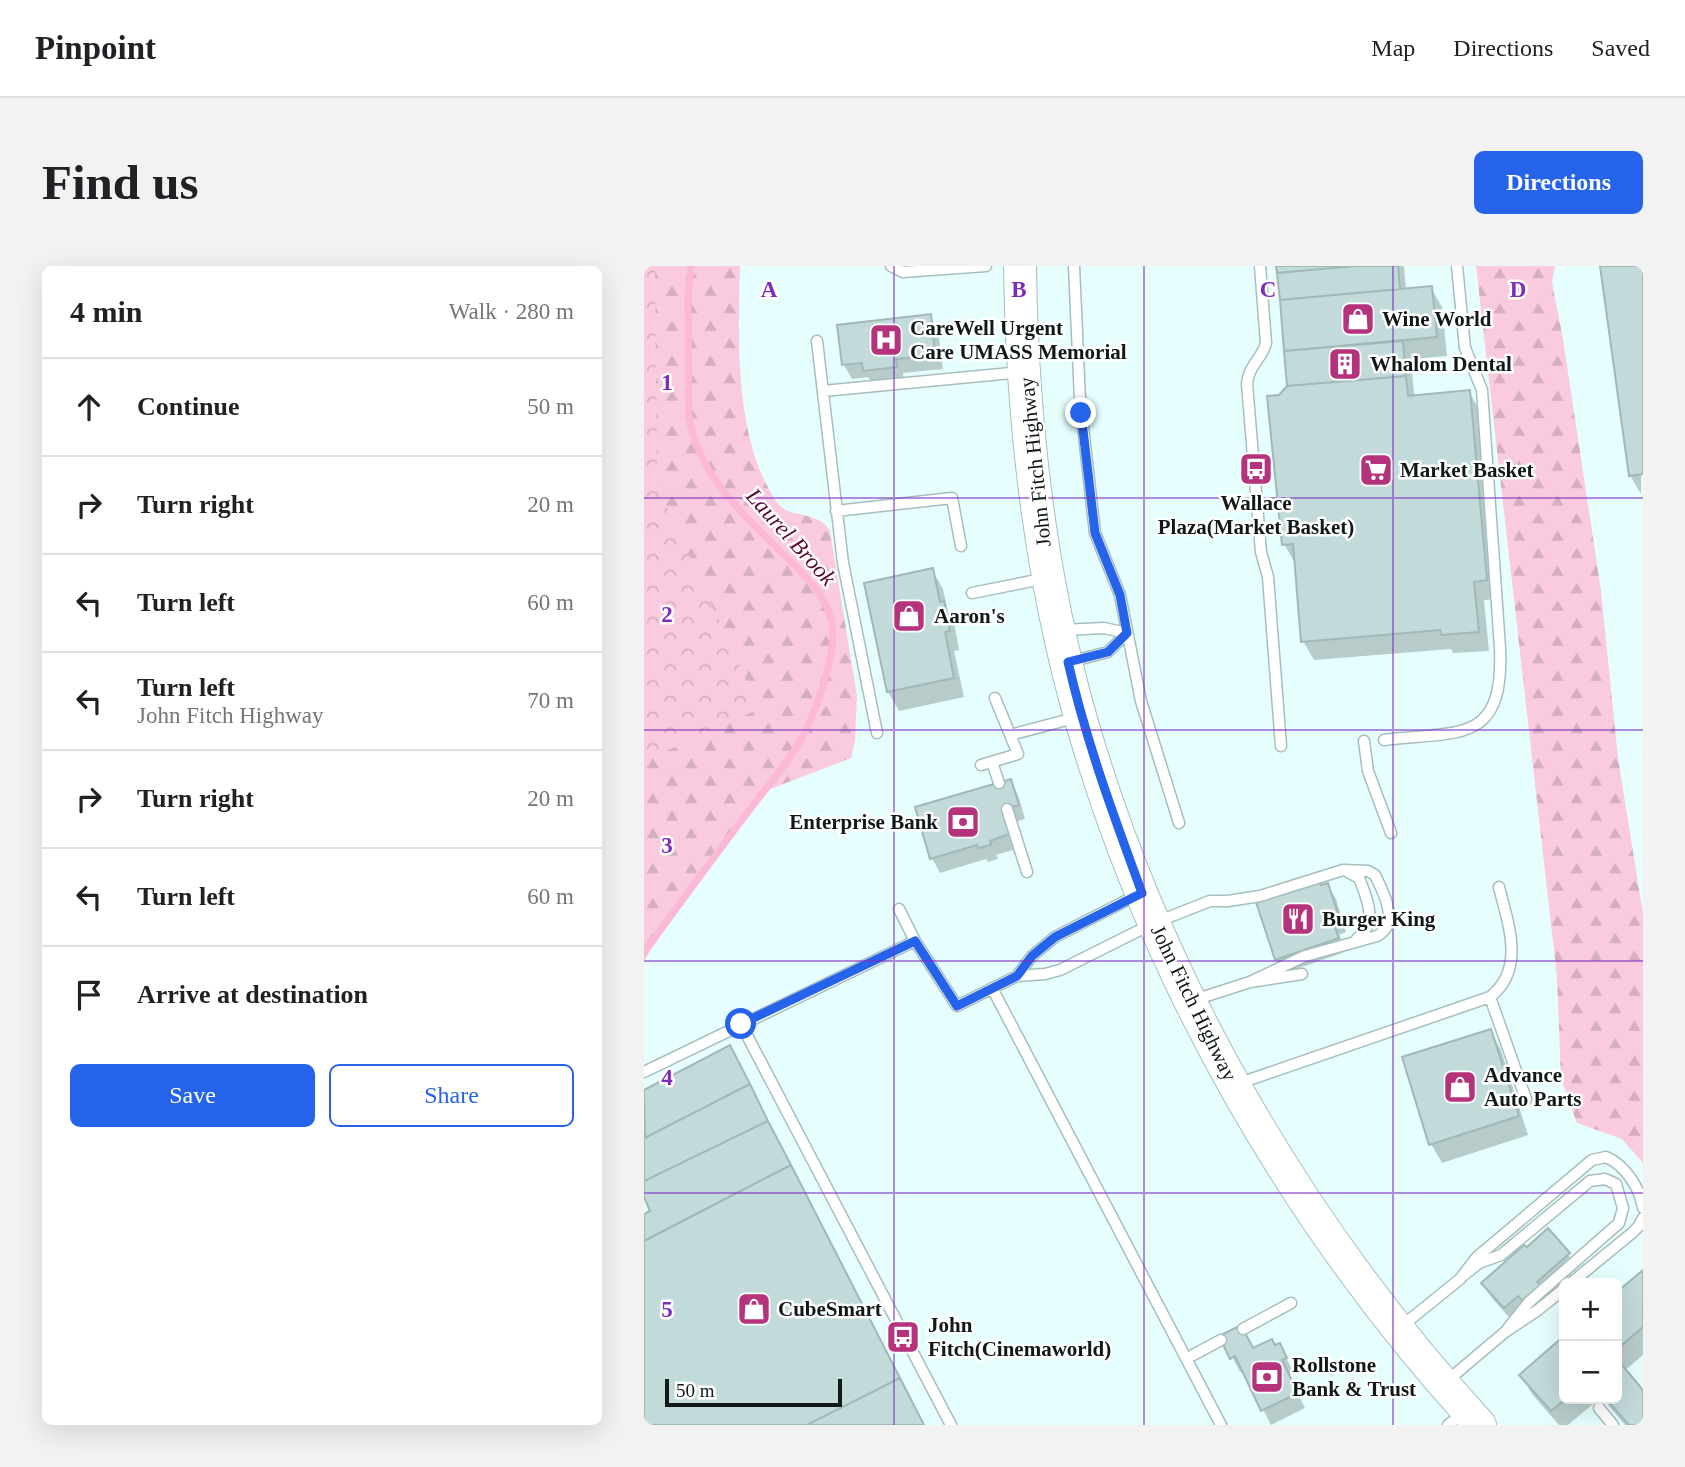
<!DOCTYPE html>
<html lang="en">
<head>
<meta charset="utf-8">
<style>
	body { margin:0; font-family:"Times New Roman",serif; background:#f2f2f2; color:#202124 }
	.controls { position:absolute; right:21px; bottom:21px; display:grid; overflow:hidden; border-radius:10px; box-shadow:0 7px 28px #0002 }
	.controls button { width:63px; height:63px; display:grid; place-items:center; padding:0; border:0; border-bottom:2px solid #e0e0e0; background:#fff; color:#202124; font:35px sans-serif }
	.scale { position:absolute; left:21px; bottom:18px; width:177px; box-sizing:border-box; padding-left:7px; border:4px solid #101818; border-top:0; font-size:19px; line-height:24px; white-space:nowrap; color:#101818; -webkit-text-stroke:5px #fff; paint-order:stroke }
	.stop { position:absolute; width:21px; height:21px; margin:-16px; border:5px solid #2563eb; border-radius:50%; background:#fff }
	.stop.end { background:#2563eb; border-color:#fff; box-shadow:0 2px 7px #0008 }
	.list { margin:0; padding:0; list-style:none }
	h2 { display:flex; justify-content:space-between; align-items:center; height:91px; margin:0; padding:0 28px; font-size:30px }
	h2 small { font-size:23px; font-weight:400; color:#757577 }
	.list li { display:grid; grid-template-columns:46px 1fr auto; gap:21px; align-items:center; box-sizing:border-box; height:98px; padding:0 28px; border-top:2px solid #e0e0e0 }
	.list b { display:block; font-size:26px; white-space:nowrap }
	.list p { margin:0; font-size:23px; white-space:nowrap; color:#757577 }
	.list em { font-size:23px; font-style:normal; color:#757577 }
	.actions { display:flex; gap:14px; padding:21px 28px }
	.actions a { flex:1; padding:16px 0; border:2px solid #2563eb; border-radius:10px; text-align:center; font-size:24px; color:#2563eb }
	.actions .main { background:#2563eb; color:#fff }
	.icon { flex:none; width:38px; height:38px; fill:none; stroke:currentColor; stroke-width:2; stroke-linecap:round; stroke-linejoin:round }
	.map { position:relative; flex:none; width:999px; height:1159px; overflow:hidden; border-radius:10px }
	header { display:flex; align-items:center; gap:42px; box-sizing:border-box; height:98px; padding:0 35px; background:#fff; border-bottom:2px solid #e0e0e0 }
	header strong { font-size:33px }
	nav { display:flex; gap:38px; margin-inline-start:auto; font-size:24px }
	.intro { display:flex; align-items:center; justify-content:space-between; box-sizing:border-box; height:168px; padding:0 42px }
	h1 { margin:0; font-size:49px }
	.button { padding:18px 32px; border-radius:10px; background:#2563eb; color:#fff; font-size:24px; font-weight:700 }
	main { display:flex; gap:42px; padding:0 42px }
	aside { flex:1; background:#fff; border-radius:10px; box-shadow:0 7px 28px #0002 }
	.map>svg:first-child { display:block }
</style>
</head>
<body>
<header>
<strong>Pinpoint</strong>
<nav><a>Map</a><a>Directions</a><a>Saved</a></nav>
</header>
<div class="intro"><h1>Find us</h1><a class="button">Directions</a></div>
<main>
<aside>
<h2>4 min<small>Walk · 280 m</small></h2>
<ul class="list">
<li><svg class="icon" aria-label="ahead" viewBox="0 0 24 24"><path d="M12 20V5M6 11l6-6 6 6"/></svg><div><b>Continue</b></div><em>50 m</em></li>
<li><svg class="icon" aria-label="right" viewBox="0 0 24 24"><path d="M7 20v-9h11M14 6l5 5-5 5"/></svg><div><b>Turn right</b></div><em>20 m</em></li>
<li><svg class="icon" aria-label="left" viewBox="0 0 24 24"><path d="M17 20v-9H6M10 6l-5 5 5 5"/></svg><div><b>Turn left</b></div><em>60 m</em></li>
<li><svg class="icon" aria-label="left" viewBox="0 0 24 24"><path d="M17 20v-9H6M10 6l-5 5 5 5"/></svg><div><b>Turn left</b><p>John Fitch Highway</p></div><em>70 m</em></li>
<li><svg class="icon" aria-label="right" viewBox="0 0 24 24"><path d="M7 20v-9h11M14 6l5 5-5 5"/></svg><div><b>Turn right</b></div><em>20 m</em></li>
<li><svg class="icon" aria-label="left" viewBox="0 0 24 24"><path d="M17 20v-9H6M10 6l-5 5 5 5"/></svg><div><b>Turn left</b></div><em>60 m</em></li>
<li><svg class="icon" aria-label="arrive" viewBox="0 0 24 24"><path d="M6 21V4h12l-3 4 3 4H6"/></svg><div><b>Arrive at destination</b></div></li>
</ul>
<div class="actions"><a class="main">Save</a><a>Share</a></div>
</aside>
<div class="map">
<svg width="999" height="1159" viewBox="0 0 999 1159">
	<defs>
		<pattern id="forest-firs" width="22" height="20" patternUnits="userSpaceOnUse" patternTransform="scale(1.75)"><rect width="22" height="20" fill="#facbdf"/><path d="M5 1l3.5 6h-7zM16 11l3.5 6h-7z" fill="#d5aebf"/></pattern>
		<pattern id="park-crowns" width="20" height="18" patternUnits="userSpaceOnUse" patternTransform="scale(1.75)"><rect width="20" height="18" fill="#facbdf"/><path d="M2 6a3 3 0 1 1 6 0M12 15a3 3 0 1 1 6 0" fill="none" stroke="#d5aebf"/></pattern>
	</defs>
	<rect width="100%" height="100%" fill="#e6fefe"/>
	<path fill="url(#forest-firs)" d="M 0,0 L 96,0 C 94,73 90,172 132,235 C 145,255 174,243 186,265 L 213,430 L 211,475 L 207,492 L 119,526 L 15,667 L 0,696 Z
		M 832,0 L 911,0 L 908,16 L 919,73 L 957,325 L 974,492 L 999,648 L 999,897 L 978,873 L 933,857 L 917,813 L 913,711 Z"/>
	<path fill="url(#park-crowns)" d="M 0,0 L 11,0 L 13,219 L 115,443 L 0,495 Z"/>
	<path fill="#0003" d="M 635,0 L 760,0 L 762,24 L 787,22 L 798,41 L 803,90 L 767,93 L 770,127 L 772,130 L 825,126 L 836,145 L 853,333 L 840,334 L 845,385 L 809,387 L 807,383 L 670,394 L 659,375 L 651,297 L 640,278 L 636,130 L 645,121 Z
		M 971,0 L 999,0 L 997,228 L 986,209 Z
		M 286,50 L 294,65 L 299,103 L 259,107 L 260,115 L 229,119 L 224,111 L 208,113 L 200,99 Z
		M 288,304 L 299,323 L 304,346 L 310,356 L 315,384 L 310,385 L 320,431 L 255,445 L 244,426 Z
		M 366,515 L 374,529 L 381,553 L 365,558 L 372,583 L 352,589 L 354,593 L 344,596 L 342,593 L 296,607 L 288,592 Z
		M 683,619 L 692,633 L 702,666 L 695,669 L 701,686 L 641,707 L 633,693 L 677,621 Z
		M 846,765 L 857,784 L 884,869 L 798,897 L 787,878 Z
		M 924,988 L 933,1002 L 901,1030 L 903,1035 L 869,1056 L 848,1032 L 839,1018 Z
		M 999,1006 L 999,1089 L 980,1105 L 999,1127 L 999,1159 L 981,1159 L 959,1133 L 973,1133 L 973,1028 Z
		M 578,1071 L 609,1084 L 635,1079 L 650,1107 L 645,1109 L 661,1142 L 627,1159 L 599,1104 L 596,1106 Z
		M 920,1073 L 920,1133 L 955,1133 L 924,1159 L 915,1159 L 888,1128 L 877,1109 Z"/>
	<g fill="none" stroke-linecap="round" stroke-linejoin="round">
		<path stroke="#fdb7d7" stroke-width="7" d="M 0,687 C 35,638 71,590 107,542 C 125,518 150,490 162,464 C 174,438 189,395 189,367 C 189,339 166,314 147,296 C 106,255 54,211 45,151 L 44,33 L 47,0"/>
	</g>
	<path fill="#c3dadb" stroke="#a1b7b8" stroke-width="2" d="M 632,0 L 712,0 L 633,7 Z
		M 712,0 L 754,0 L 756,23 L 636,34 L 633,7 Z
		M 956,0 L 999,0 L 999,208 L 985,210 Z
		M 788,20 L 793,71 L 640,85 L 636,34 Z
		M 287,48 L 291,89 L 252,93 L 253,101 L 219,105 L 218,97 L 198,99 L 193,59 Z
		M 759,75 L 762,110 L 643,120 L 640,85 Z
		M 762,110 L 764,130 L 826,124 L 843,314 L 830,316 L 835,366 L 797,369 L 796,364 L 657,376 L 649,278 L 638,279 L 623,130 L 635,129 L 643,120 Z
		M 289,302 L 296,336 L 300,335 L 306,365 L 301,366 L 310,412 L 243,426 L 220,317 Z
		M 367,513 L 375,539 L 358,544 L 365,568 L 346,575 L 347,579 L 334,582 L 333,579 L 286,593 L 271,541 Z
		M 674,612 L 677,619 L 684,617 L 695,651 L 688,654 L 695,672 L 631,694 L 611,633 Z
		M 847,763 L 875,850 L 785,879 L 758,791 Z
		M 86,779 L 106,818 L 1,872 L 0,824 Z
		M 106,818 L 124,855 L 0,915 L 0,872 Z
		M 124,855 L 147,899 L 0,975 L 0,948 L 6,945 L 0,931 L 0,915 Z
		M 147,899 L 256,1112 L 163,1159 L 0,1159 L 0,975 Z
		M 904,962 L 926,987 L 893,1016 L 897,1019 L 879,1035 L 874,1030 L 860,1042 L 837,1017 L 880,979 L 883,981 Z
		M 999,1004 L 999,1061 L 973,1083 L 973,1026 Z
		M 597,1059 L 609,1082 L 628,1073 L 631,1079 L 636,1077 L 643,1092 L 638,1094 L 654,1127 L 617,1145 L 591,1090 L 586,1093 L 575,1070 Z
		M 920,1070 L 922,1133 L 907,1145 L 875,1109 Z
		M 973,1093 L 999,1124 L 999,1159 L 985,1159 L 962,1133 L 973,1133 Z
		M 256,1112 L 280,1159 L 163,1159 Z"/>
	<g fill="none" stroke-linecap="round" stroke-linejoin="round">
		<defs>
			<path id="service" d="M 247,0 L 259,6 L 342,0
				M 430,0 L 436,134 L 451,267 L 476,329 L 497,435 L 535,557
				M 616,0 L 622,77 C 618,93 604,100 603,118 L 617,286 L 624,311 L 637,480
				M 173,75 L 199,297 L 233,467
				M 179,125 L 378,106
				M 192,245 L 308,232 L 317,280
				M 328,327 L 403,312
				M 417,364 L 460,362 L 483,367
				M 425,396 L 464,386 L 483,367
				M 366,469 L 434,451
				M 740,474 C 817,465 860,478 856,382 L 838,124 L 821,82 L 813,0
				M 720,475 L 724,505 L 747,567
				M 348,496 L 355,517
				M 337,499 L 374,488 L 351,432
				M 363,543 L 383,606
				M 704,606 L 715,612 C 724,634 734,657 712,674
				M 255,643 L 271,675 L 313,740 L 373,710 L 401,708 L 416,704 L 510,657 L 566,635 L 584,635 L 616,630 L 699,604 L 724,605 L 731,609 C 740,627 756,658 733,670 L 661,690 L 606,716
				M 373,710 L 388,690 L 411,671 L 495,628
				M 348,722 L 577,1159
				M 846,731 L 882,833
				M 550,734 L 606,716 L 658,708
				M 97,758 L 307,1159
				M 0,806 L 271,675
				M 593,818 L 846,731 C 882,703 864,658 855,621
				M 820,1009 L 835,997 L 857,989 L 946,915 L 961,913 L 972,918 L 979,942 L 975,957 L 885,1036 L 861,1066
				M 927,1017 L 988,967 L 995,960 L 999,952
				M 758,1060 L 816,1013 L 833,991 L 948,894 L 962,891 C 981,899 996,922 999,942
				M 599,1063 L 647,1037
				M 549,1089 L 577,1074
				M 803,1115 L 861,1066 L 894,1044 L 920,1023
				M 955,1142 L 969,1159
				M 804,1159 L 821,1146"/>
			<path id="secondary" d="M 376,0 C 378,151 395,305 436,450 C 511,713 652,958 836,1159"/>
		</defs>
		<use href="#service" stroke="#a7bebe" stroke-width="13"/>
		<use href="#secondary" stroke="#a7bebe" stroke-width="34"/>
		<use href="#service" stroke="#fff" stroke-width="10"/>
		<use href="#secondary" stroke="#fff" stroke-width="32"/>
	</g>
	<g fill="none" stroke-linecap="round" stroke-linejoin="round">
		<path stroke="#2563eb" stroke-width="9" d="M 97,758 L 271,675 L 313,740 L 373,710 L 388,690 L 411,671 L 498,627 C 470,551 442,475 424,396 L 464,386 L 483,367 L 476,329 L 451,267 L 437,147"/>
	</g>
	<path fill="none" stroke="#7b2cbf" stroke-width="2" stroke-opacity="0.55" d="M 250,0 L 250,1159M 500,0 L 500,1159M 749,0 L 749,1159M 0,232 L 999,232M 0,464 L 999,464M 0,695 L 999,695M 0,927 L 999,927"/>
	<defs>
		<symbol id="shop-square" viewBox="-11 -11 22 22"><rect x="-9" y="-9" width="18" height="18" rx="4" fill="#b5337c" stroke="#fff"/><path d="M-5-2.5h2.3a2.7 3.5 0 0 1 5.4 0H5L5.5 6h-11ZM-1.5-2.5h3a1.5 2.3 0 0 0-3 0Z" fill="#fff"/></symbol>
		<symbol id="hospital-square" viewBox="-11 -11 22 22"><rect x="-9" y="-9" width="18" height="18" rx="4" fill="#b5337c" stroke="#fff"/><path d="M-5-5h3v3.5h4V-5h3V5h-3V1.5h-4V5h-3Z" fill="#fff"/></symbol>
		<symbol id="building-square" viewBox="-11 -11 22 22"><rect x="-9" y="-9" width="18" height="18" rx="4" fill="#b5337c" stroke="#fff"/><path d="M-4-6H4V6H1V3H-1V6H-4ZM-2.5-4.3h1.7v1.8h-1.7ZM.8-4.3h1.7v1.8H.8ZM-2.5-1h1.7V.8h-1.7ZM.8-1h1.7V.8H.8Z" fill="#fff"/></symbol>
		<symbol id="bus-square" viewBox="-11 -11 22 22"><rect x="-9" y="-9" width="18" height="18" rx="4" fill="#b5337c" stroke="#fff"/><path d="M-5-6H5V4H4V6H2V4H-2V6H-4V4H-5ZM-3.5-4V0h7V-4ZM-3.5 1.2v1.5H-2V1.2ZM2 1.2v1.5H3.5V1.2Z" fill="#fff"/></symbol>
		<symbol id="supermarket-square" viewBox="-11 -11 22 22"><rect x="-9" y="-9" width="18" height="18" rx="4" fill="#b5337c" stroke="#fff"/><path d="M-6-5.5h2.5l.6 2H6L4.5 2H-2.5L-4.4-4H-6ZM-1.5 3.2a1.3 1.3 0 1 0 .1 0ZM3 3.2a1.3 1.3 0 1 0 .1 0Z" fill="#fff"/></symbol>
		<symbol id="bank-square" viewBox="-11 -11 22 22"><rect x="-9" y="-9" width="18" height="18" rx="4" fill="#b5337c" stroke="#fff"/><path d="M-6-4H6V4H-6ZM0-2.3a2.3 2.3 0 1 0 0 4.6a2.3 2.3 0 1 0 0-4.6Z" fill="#fff"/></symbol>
		<symbol id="restaurant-square" viewBox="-11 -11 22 22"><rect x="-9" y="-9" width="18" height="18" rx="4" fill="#b5337c" stroke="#fff"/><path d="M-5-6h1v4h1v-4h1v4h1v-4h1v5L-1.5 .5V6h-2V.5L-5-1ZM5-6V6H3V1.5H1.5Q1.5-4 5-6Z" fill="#fff"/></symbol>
	</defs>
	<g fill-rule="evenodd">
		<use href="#shop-square" x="695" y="34" width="38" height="38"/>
		<use href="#hospital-square" x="223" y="55" width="38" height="38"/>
		<use href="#building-square" x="682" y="79" width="38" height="38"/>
		<use href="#bus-square" x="593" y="184" width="38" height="38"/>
		<use href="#supermarket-square" x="713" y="185" width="38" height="38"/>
		<use href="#shop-square" x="246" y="331" width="38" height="38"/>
		<use href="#bank-square" x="300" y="537" width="38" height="38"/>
		<use href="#restaurant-square" x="635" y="634" width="38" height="38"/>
		<use href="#shop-square" x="797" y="802" width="38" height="38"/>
		<use href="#shop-square" x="91" y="1024" width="38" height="38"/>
		<use href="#bus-square" x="240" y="1052" width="38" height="38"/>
		<use href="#bank-square" x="604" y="1092" width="38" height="38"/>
	</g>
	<g text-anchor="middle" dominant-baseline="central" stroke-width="5" stroke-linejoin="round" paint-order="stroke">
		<g font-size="21" font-weight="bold" fill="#101818" stroke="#fff" text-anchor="start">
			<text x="738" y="53">Wine World</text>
			<text x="266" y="62">CareWell Urgent<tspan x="266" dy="24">Care UMASS Memorial</tspan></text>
			<text x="726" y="98">Whalom Dental</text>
			<text x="756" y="204">Market Basket</text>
			<text x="612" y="237" text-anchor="middle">Wallace<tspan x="612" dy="24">Plaza(Market Basket)</tspan></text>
			<text x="290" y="350">Aaron's</text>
			<text x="294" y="556" text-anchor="end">Enterprise Bank</text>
			<text x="678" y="653">Burger King</text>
			<text x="840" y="809">Advance<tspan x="840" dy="24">Auto Parts</tspan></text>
			<text x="134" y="1043">CubeSmart</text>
			<text x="284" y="1059">John<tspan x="284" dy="24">Fitch(Cinemaworld)</tspan></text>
			<text x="648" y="1099">Rollstone<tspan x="648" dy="24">Bank &amp; Trust</tspan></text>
		</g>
		<g font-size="21" fill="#101818" stroke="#fff">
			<text transform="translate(391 196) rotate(-96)">John Fitch Highway</text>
			<text transform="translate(550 737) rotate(64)">John Fitch Highway</text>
		</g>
		<g font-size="23" font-style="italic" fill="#590838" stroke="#fff">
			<text transform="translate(147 271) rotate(48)">Laurel Brook</text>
		</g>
	</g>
	<g font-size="23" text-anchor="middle" font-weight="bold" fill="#7b2cbf" stroke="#fff" stroke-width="5" stroke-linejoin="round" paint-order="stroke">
		<text x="125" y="31">A</text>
		<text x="375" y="31">B</text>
		<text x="624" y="31">C</text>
		<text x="874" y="31">D</text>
		<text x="23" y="124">1</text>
		<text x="23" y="356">2</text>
		<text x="23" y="587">3</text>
		<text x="23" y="819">4</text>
		<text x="23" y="1051">5</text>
	</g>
</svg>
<div class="controls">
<button>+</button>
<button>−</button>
</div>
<div class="scale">50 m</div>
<div class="stop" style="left:97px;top:758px"></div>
<div class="stop end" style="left:437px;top:147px"></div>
</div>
</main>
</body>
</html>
